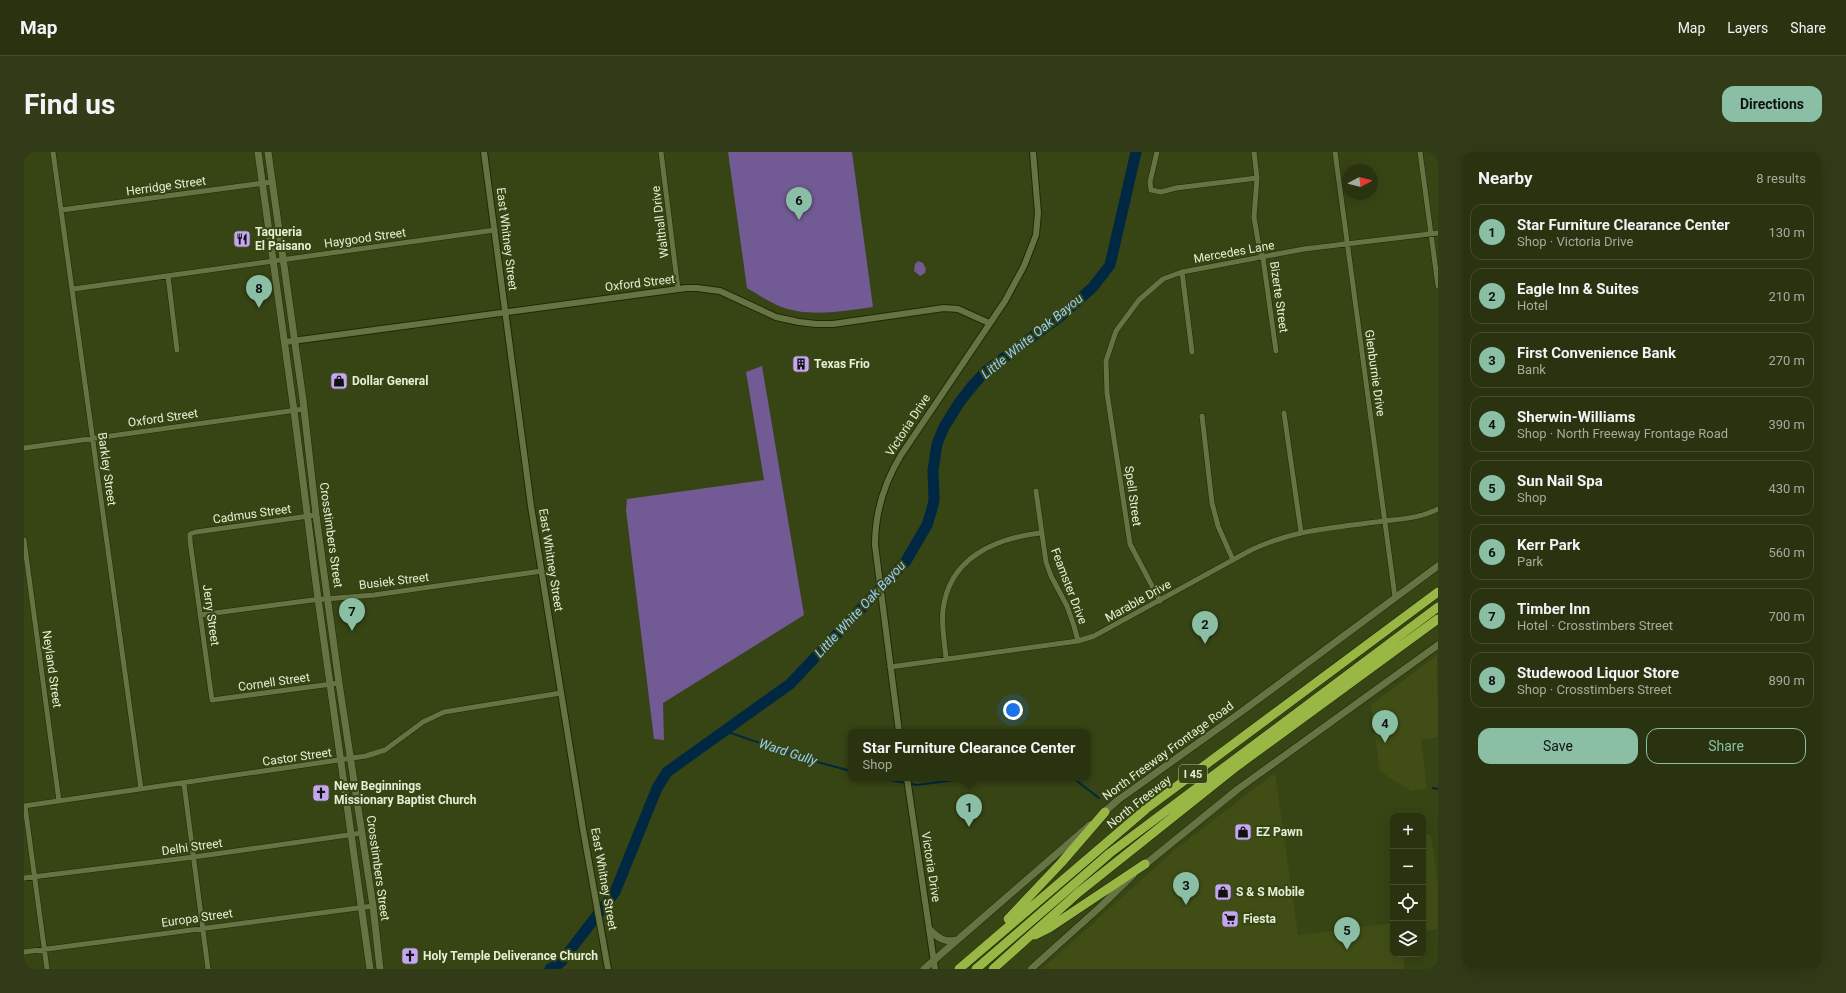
<!DOCTYPE html>
<html lang="en">
<head>
<meta charset="utf-8">
<style>
	body { margin:0; font-family:Roboto,sans-serif; background:#313b18; color:#f1f3f6 }
	.controls { position:absolute; right:12px; bottom:12px; display:grid; overflow:hidden; border-radius:8px; box-shadow:0 4px 16px #0002 }
	.controls button { width:36px; height:36px; display:grid; place-items:center; padding:0; border:0; border-bottom:1px solid #454e2f; background:#29330f; color:#f1f3f6; font:20px sans-serif }
	.compass { position:absolute; left:1318px; top:12px; width:36px; height:36px; border-radius:50%; background:#29330f; box-shadow:0 4px 16px #0002; rotate:83deg }
	.you { position:absolute; left:989px; top:558px; width:14px; height:14px; margin:-10px; border:3px solid #fff; border-radius:50%; background:#1a73e8; box-shadow:0 0 0 6px #1a73e833 }
	.badge { display:grid; place-items:center; width:26px; height:26px; border-radius:50%; background:#8abfa5; color:#111; font-size:13px; font-weight:700 }
	.pin { position:absolute; translate:-50% -33px; filter:drop-shadow(0 1px 2px #0008) }
	.pin::after { content:''; position:absolute; top:21px; width:14px; height:12px; background:inherit; clip-path:polygon(0 0,100% 0,50% 100%) }
	.popup { position:absolute; left:824px; top:577px; width:242px; height:52px; box-sizing:border-box; display:grid; place-content:center; border-radius:8px; background:#29330f; filter:drop-shadow(0 1px 3px #0005); font-size:13px; white-space:nowrap; color:#a5aa9e }
	.popup b { font-size:15px; color:#f1f3f6 }
	.popup::after { content:''; position:absolute; left:50%; top:100%; margin-left:-8px; border:8px solid transparent; border-top-color:#29330f }
	.list { margin:0; padding:0; list-style:none }
	h2 { display:flex; justify-content:space-between; align-items:center; height:52px; margin:0; padding:0 16px; font-size:17px }
	h2 small { font-size:13px; font-weight:400; color:#a5aa9e }
	.list li { display:grid; grid-template-columns:26px 1fr auto; gap:12px; align-items:center; box-sizing:border-box; height:56px; margin:0 8px 8px; padding:0 8px; border:1px solid #454e2f; border-radius:12px }
	.list b { display:block; font-size:15px; white-space:nowrap }
	.list p { margin:0; font-size:13px; white-space:nowrap; color:#a5aa9e }
	.list em { font-size:13px; font-style:normal; color:#a5aa9e }
	.actions { display:flex; gap:8px; padding:12px 16px }
	.actions a { flex:1; padding:9px 0; border:1px solid #8abfa5; border-radius:12px; text-align:center; font-size:14px; color:#8abfa5 }
	.actions .main { background:#8abfa5; color:#111 }
	.icon { flex:none; width:22px; height:22px; fill:none; stroke:currentColor; stroke-width:2; stroke-linecap:round; stroke-linejoin:round }
	.map { position:relative; flex:none; width:1414px; height:817px; overflow:hidden; border-radius:12px }
	header { display:flex; align-items:center; gap:24px; box-sizing:border-box; height:56px; padding:0 20px; background:#29330f; border-bottom:1px solid #454e2f }
	header strong { font-size:19px }
	nav { display:flex; gap:22px; margin-inline-start:auto; font-size:14px }
	.intro { display:flex; align-items:center; justify-content:space-between; box-sizing:border-box; height:96px; padding:0 24px }
	h1 { margin:0; font-size:28px }
	.button { padding:10px 18px; border-radius:12px; background:#8abfa5; color:#111; font-size:14px; font-weight:700 }
	main { display:flex; gap:24px; padding:0 24px }
	aside { flex:1; background:#29330f; border-radius:12px; box-shadow:0 4px 16px #0002 }
	.map>svg:first-child { display:block }
</style>
</head>
<body>
<header>
<strong>Map</strong>
<nav><a>Map</a><a>Layers</a><a>Share</a></nav>
</header>
<div class="intro"><h1>Find us</h1><a class="button">Directions</a></div>
<main>
<div class="map">
<svg width="1414" height="817" viewBox="0 0 1414 817">
	<rect width="100%" height="100%" fill="#374414"/>
	<path fill="#404e16" d="M 1413,503 L 1414,585 L 1397,588 L 1403,636 L 1387,639 L 1356,619 L 1347,553 Z
		M 1251,621 L 1274,783 L 1369,771 L 1369,802 L 1379,802 L 1381,817 L 1018,817 L 1154,695 Z
		M 1407,682 L 1414,734 L 1414,777 L 1399,779 L 1399,683 Z"/>
	<path fill="#725a94" d="M 704,0 L 828,0 L 849,155 C 818,159 785,166 755,154 C 744,149 733,142 723,136 Z
		M 894,109 L 899,111 L 902,117 L 901,121 L 896,124 L 890,119 L 891,112 Z
		M 738,214 L 780,463 L 639,551 L 640,588 L 630,587 L 602,358 L 603,347 L 740,328 L 722,220 Z"/>
	<g fill="none" stroke-linecap="round" stroke-linejoin="round">
		<path stroke="#002842" stroke-width="2" d="M 701,579 L 782,607 L 827,619
			M 855,626 L 893,633 L 946,626
			M 1049,626 L 1075,646
			M 1409,636 L 1414,637"/>
		<path stroke="#002842" stroke-width="11" d="M 526,817 L 537,810 L 591,740 L 633,636 L 643,620 L 766,532 L 882,409 L 903,373 L 908,357 L 910,348 L 909,318 L 913,292 L 920,275 L 935,251 L 949,233 L 962,219 L 1038,163 L 1069,135 L 1086,113 L 1112,0"/>
		<defs>
			<path id="minor" d="M 29,0 L 117,637
				M 637,0 L 654,137
				M 1133,0 L 1126,30 L 1127,38 L 1137,40 L 1152,36 L 1233,26
				M 1230,0 L 1233,26 L 1230,65 L 1234,89 L 1239,106 L 1252,199
				M 1311,0 L 1371,445
				M 1396,0 L 1414,134
				M 37,58 L 248,30
				M 1158,120 L 1168,200
				M 144,124 L 153,198
				M 49,137 L 471,78
				M 1260,261 L 1277,380
				M 1178,264 L 1188,351 L 1194,374 L 1209,408
				M 0,296 L 280,257
				M 1012,339 L 1022,410 L 1027,424 L 1043,454 L 1050,474 L 1054,489
				M 292,363 L 172,380 L 166,382 L 166,389 L 188,548 L 315,531
				M 0,388 L 35,649
				M 1136,449 L 1106,392 L 1083,241 L 1082,209 L 1092,179 L 1115,148 L 1139,127 L 1158,120 L 1280,97 L 1414,81
				M 176,463 L 289,448 L 350,443 L 518,419
				M 922,507 C 921,491 917,474 919,458 C 925,406 971,386 1017,381
				M 866,515 L 1054,489 L 1070,484 L 1227,398 C 1269,378 1306,376 1352,370 C 1373,367 1395,367 1414,357
				M 160,632 L 184,817
				M 0,654 L 342,604 L 361,598 L 399,570 L 420,560 L 537,541
				M 1,654 L 23,817
				M 0,726 L 170,705 L 338,681
				M 0,800 L 349,754"/>
			<path id="tertiary" d="M 460,0 L 507,354 L 559,677 L 584,817
				M 261,190 L 662,136 L 673,136 L 696,139 L 752,165 L 775,170 L 792,172 L 809,172 L 920,156 L 934,157 L 965,171
				M 875,580 L 851,393 C 851,360 860,331 877,303 L 981,149 L 1000,114 L 1012,83 L 1014,61 L 1009,0
				M 883,626 L 911,817"/>
			<path id="secondary" d="M 234,0 L 270,259 L 294,447 L 346,817
				M 244,0 L 279,248 L 292,363 L 315,531 L 349,754 L 356,817
				M 1078,662 L 1094,648 L 1213,563 L 1414,414
				M 1118,715 L 1214,637 L 1414,493
				M 906,778 C 914,786 921,791 933,788
				M 900,817 L 1066,673
				M 1007,817 L 1076,755 L 1109,723"/>
			<path id="motorway" d="M 984,767 L 1037,711 L 1081,660
				M 1011,783 L 1025,776 L 1121,712
				M 935,817 L 1122,657 L 1414,440
				M 952,817 L 1086,701 L 1414,455
				M 969,817 L 1055,740 L 1213,614 L 1414,467"/>
		</defs>
		<use href="#minor" stroke="#202905" stroke-width="6"/>
		<use href="#tertiary" stroke="#202905" stroke-width="8"/>
		<use href="#secondary" stroke="#202905" stroke-width="8"/>
		<use href="#motorway" stroke="#202905" stroke-width="10"/>
		<use href="#minor" stroke="#667444" stroke-width="5"/>
		<use href="#tertiary" stroke="#667444" stroke-width="6"/>
		<use href="#secondary" stroke="#667444" stroke-width="7"/>
		<use href="#motorway" stroke="#99b745" stroke-width="9"/>
	</g>
	<defs>
		<symbol id="restaurant-square" viewBox="-11 -11 22 22"><rect x="-9" y="-9" width="18" height="18" rx="4" fill="#c5a7f1" stroke="#374414"/><path d="M-5-6h1v4h1v-4h1v4h1v-4h1v5L-1.5 .5V6h-2V.5L-5-1ZM5-6V6H3V1.5H1.5Q1.5-4 5-6Z" fill="#111"/></symbol>
		<symbol id="building-square" viewBox="-11 -11 22 22"><rect x="-9" y="-9" width="18" height="18" rx="4" fill="#c5a7f1" stroke="#374414"/><path d="M-4-6H4V6H1V3H-1V6H-4ZM-2.5-4.3h1.7v1.8h-1.7ZM.8-4.3h1.7v1.8H.8ZM-2.5-1h1.7V.8h-1.7ZM.8-1h1.7V.8H.8Z" fill="#111"/></symbol>
		<symbol id="shop-square" viewBox="-11 -11 22 22"><rect x="-9" y="-9" width="18" height="18" rx="4" fill="#c5a7f1" stroke="#374414"/><path d="M-5-2.5h2.3a2.7 3.5 0 0 1 5.4 0H5L5.5 6h-11ZM-1.5-2.5h3a1.5 2.3 0 0 0-3 0Z" fill="#111"/></symbol>
		<symbol id="church-square" viewBox="-11 -11 22 22"><rect x="-9" y="-9" width="18" height="18" rx="4" fill="#c5a7f1" stroke="#374414"/><path d="M-1.2-6h2.4v3.5h3.3v2.4h-3.3V6h-2.4V-.1h-3.3v-2.4h3.3Z" fill="#111"/></symbol>
		<symbol id="supermarket-square" viewBox="-11 -11 22 22"><rect x="-9" y="-9" width="18" height="18" rx="4" fill="#c5a7f1" stroke="#374414"/><path d="M-6-5.5h2.5l.6 2H6L4.5 2H-2.5L-4.4-4H-6ZM-1.5 3.2a1.3 1.3 0 1 0 .1 0ZM3 3.2a1.3 1.3 0 1 0 .1 0Z" fill="#111"/></symbol>
	</defs>
	<g fill-rule="evenodd">
		<use href="#restaurant-square" x="208" y="77" width="20" height="20"/>
		<use href="#building-square" x="767" y="202" width="20" height="20"/>
		<use href="#shop-square" x="305" y="219" width="20" height="20"/>
		<use href="#church-square" x="287" y="631" width="20" height="20"/>
		<use href="#shop-square" x="1209" y="670" width="20" height="20"/>
		<use href="#shop-square" x="1189" y="730" width="20" height="20"/>
		<use href="#supermarket-square" x="1196" y="757" width="20" height="20"/>
		<use href="#church-square" x="376" y="794" width="20" height="20"/>
	</g>
	<g text-anchor="middle" dominant-baseline="central" stroke-width="4" stroke-linejoin="round" paint-order="stroke">
		<rect fill="#374414" stroke="#b2bc9b" stroke-width="1" x="1155" y="613" width="28" height="18" rx="3"/>
		<g font-size="11" font-weight="bold" fill="#e6efd5">
			<text x="1169" y="622">I 45</text>
		</g>
		<g font-size="12" fill="#e6efd5" stroke="#374414">
			<text transform="translate(142 34) rotate(-8)">Herridge Street</text>
			<text transform="translate(636 70) rotate(-97)">Walthall Drive</text>
			<text transform="translate(341 86) rotate(-8)">Haygood Street</text>
			<text transform="translate(483 87) rotate(83)">East Whitney Street</text>
			<text transform="translate(1210 100) rotate(-10)">Mercedes Lane</text>
			<text transform="translate(616 131) rotate(-7)">Oxford Street</text>
			<text transform="translate(1255 145) rotate(82)">Bizerte Street</text>
			<text transform="translate(1351 221) rotate(82)">Glenburnie Drive</text>
			<text transform="translate(139 266) rotate(-8)">Oxford Street</text>
			<text transform="translate(884 273) rotate(-57)">Victoria Drive</text>
			<text transform="translate(83 317) rotate(82)">Barkley Street</text>
			<text transform="translate(1109 344) rotate(82)">Spell Street</text>
			<text transform="translate(228 362) rotate(-8)">Cadmus Street</text>
			<text transform="translate(307 383) rotate(82)">Crosstimbers Street</text>
			<text transform="translate(527 408) rotate(81)">East Whitney Street</text>
			<text transform="translate(370 429) rotate(-7)">Busiek Street</text>
			<text transform="translate(1045 434) rotate(69)">Feamster Drive</text>
			<text transform="translate(1114 449) rotate(-29)">Marable Drive</text>
			<text transform="translate(187 463) rotate(82)">Jerry Street</text>
			<text transform="translate(28 517) rotate(82)">Neyland Street</text>
			<text transform="translate(250 530) rotate(-8)">Cornell Street</text>
			<text transform="translate(1144 599) rotate(-36)">North Freeway Frontage Road</text>
			<text transform="translate(273 605) rotate(-8)">Castor Street</text>
			<text transform="translate(1115 650) rotate(-38)">North Freeway</text>
			<text transform="translate(168 695) rotate(-8)">Delhi Street</text>
			<text transform="translate(907 715) rotate(81)">Victoria Drive</text>
			<text transform="translate(354 716) rotate(82)">Crosstimbers Street</text>
			<text transform="translate(580 727) rotate(80)">East Whitney Street</text>
			<text transform="translate(173 766) rotate(-8)">Europa Street</text>
		</g>
		<g font-size="12" font-weight="bold" fill="#e6efd5" stroke="#374414" text-anchor="start">
			<text x="231" y="80">Taqueria<tspan x="231" dy="14">El Paisano</tspan></text>
			<text x="790" y="212">Texas Frio</text>
			<text x="328" y="229">Dollar General</text>
			<text x="310" y="634">New Beginnings<tspan x="310" dy="14">Missionary Baptist Church</tspan></text>
			<text x="1232" y="680">EZ Pawn</text>
			<text x="1212" y="740">S &amp; S Mobile</text>
			<text x="1219" y="767">Fiesta</text>
			<text x="399" y="804">Holy Temple Deliverance Church</text>
		</g>
		<g font-size="13" font-style="italic" fill="#97cffb" stroke="#374414">
			<text transform="translate(1008 184) rotate(-39)">Little White Oak Bayou</text>
			<text transform="translate(836 457) rotate(-47)">Little White Oak Bayou</text>
			<text transform="translate(764 600) rotate(18)">Ward Gully</text>
		</g>
	</g>
</svg>
<div class="controls">
<button>+</button>
<button>−</button>
<button><svg class="icon" aria-label="locate" viewBox="0 0 24 24"><circle cx="12" cy="12" r="6"/><path d="M12 2v4M12 18v4M2 12h4M18 12h4"/></svg></button>
<button><svg class="icon" aria-label="layers" viewBox="0 0 24 24"><path d="M12 4l9 5-9 5-9-5zM3 14l9 5 9-5"/></svg></button>
</div>
<svg class="compass" viewBox="-18 -18 36 36"><path d="M0-13l5 13h-10z" fill="#e53935"/><path d="M0 13l5-13h-10z" fill="#a5aa9e"/></svg>
<div class="you"></div>
<div class="pin badge" style="left:945px;top:675px">1</div>
<div class="popup"><b>Star Furniture Clearance Center</b>Shop</div>
<div class="pin badge" style="left:1181px;top:492px">2</div>
<div class="pin badge" style="left:1162px;top:753px">3</div>
<div class="pin badge" style="left:1361px;top:591px">4</div>
<div class="pin badge" style="left:1323px;top:798px">5</div>
<div class="pin badge" style="left:775px;top:68px">6</div>
<div class="pin badge" style="left:328px;top:479px">7</div>
<div class="pin badge" style="left:235px;top:156px">8</div>
</div>
<aside>
<h2>Nearby<small>8 results</small></h2>
<ul class="list">
<li><span class="badge">1</span><div><b>Star Furniture Clearance Center</b><p>Shop · Victoria Drive</p></div><em>130 m</em></li>
<li><span class="badge">2</span><div><b>Eagle Inn &amp; Suites</b><p>Hotel</p></div><em>210 m</em></li>
<li><span class="badge">3</span><div><b>First Convenience Bank</b><p>Bank</p></div><em>270 m</em></li>
<li><span class="badge">4</span><div><b>Sherwin-Williams</b><p>Shop · North Freeway Frontage Road</p></div><em>390 m</em></li>
<li><span class="badge">5</span><div><b>Sun Nail Spa</b><p>Shop</p></div><em>430 m</em></li>
<li><span class="badge">6</span><div><b>Kerr Park</b><p>Park</p></div><em>560 m</em></li>
<li><span class="badge">7</span><div><b>Timber Inn</b><p>Hotel · Crosstimbers Street</p></div><em>700 m</em></li>
<li><span class="badge">8</span><div><b>Studewood Liquor Store</b><p>Shop · Crosstimbers Street</p></div><em>890 m</em></li>
</ul>
<div class="actions"><a class="main">Save</a><a>Share</a></div>
</aside>
</main>
</body>
</html>
